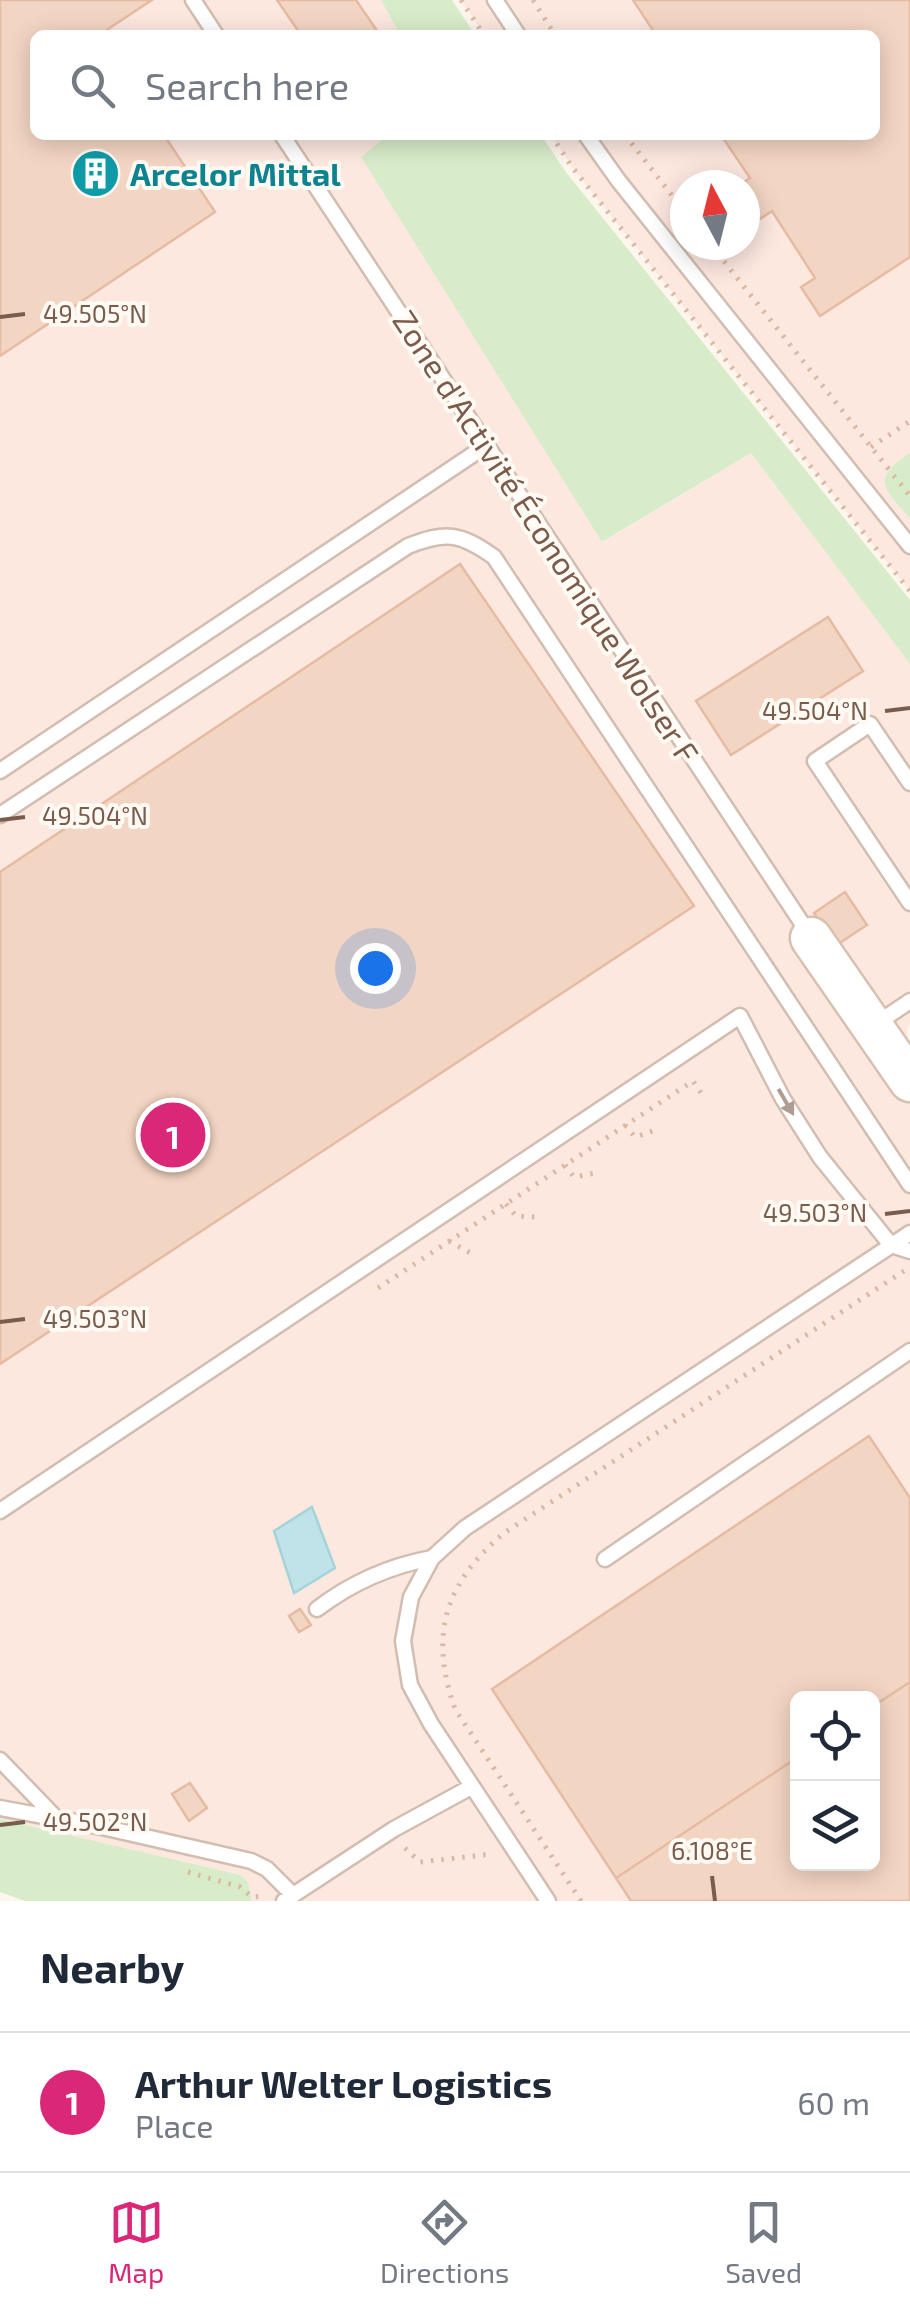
<!DOCTYPE html>
<html lang="en">
<head>
<meta charset="utf-8">
<style>
	body { margin:0; font-family:"Exo 2",sans-serif; background:#f2f2f3; color:#1f2937 }
	.controls { position:absolute; right:30px; bottom:30px; display:grid; overflow:hidden; border-radius:15px; box-shadow:0 5px 25px #0003 }
	.controls button { width:90px; height:90px; display:grid; place-items:center; padding:0; border:0; border-bottom:2px solid #e0e1e3; background:#fff; color:#1f2937; font:50px sans-serif }
	.compass { position:absolute; left:670px; top:170px; width:90px; height:90px; border-radius:50%; background:#fff; box-shadow:0 5px 25px #0003; rotate:353deg }
	.you { position:absolute; left:375px; top:968px; width:35px; height:35px; margin:-25px; border:8px solid #fff; border-radius:50%; background:#1a73e8; box-shadow:0 0 0 15px #1a73e833 }
	.badge { display:grid; place-items:center; width:65px; height:65px; border-radius:50%; background:#db2777; color:#fff; font-size:32px; font-weight:700 }
	.pin { position:absolute; translate:-50% -50%; border:5px solid #fff; box-shadow:0 2px 10px #0006 }
	.list { margin:0; padding:0; list-style:none }
	h2 { display:flex; justify-content:space-between; align-items:center; height:130px; margin:0; padding:0 40px; font-size:42px }
	h2 small { font-size:32px; font-weight:400; color:#747a83 }
	.list li { display:grid; grid-template-columns:65px 1fr auto; gap:30px; align-items:center; box-sizing:border-box; height:140px; padding:0 40px; border-top:2px solid #e0e1e3 }
	.list b { display:block; font-size:38px; white-space:nowrap }
	.list p { margin:0; font-size:32px; white-space:nowrap; color:#747a83 }
	.list em { font-size:32px; font-style:normal; color:#747a83 }
	.icon { flex:none; width:55px; height:55px; fill:none; stroke:currentColor; stroke-width:2; stroke-linecap:round; stroke-linejoin:round }
	.map { position:relative; flex:none; width:910px; height:1901px; overflow:hidden }
	.search { position:absolute; background:#fff; box-shadow:0 5px 25px #0003; left:30px; right:30px; top:30px; height:110px; display:flex; align-items:center; gap:25px; box-sizing:border-box; padding:0 35px; border-radius:15px; color:#747a83; font-size:38px }
	.sheet { height:270px; background:#fff }
	nav { display:flex; justify-content:space-around; align-items:center; box-sizing:border-box; height:140px; border-top:2px solid #e0e1e3; background:#fff; font-size:28px; color:#747a83 }
	nav a { display:grid; justify-items:center; gap:5px }
	nav .on { color:#db2777 }
	.map>svg:first-child { display:block }
</style>
</head>
<body>
<div class="map">
<svg width="910" height="1901" viewBox="0 0 910 1901">
	<rect width="100%" height="100%" fill="#fdf6ec"/>
	<path fill="#fde8e0" fill-rule="evenodd" d="M 0,0 L 381,0 L 400,35 L 35,35 L 35,135 L 388,135 L 362,158 L 603,542 L 751,453 L 910,664 L 910,1024 L 907,1028 L 910,1055 L 910,1901 L 252,1901 L 248,1882 L 241,1875 L 0,1819 ZM 798,1698 L 872,1698 L 872,1864 L 798,1864 Z
		M 461,0 L 910,0 L 910,591 L 572,167 L 551,135 L 875,135 L 875,35 L 484,35 ZM 685,185 L 745,185 L 745,245 L 685,245 Z"/>
	<path fill="#d8ecc9" d="M 381,0 L 452,0 L 475,35 L 400,35 Z
		M 388,135 L 541,135 L 565,171 L 910,600 L 910,664 L 751,453 L 602,542 L 361,157 Z
		M 908,454 L 910,454 L 910,519 C 886,489 869,481 908,454 Z
		M 0,1819 L 241,1875 L 248,1882 L 252,1901 L 25,1901 L 0,1892 Z"/>
	<path fill="#bfe3e8" stroke="#a5d3da" stroke-width="2.5" d="M 312,1507 L 335,1568 L 294,1593 L 274,1531 Z"/>
	<path fill="#f3d5c3" stroke="#e6bba3" stroke-width="2.5" d="M 0,0 L 152,0 L 99,35 L 35,35 L 35,135 L 164,135 L 215,212 L 0,356 Z
		M 277,0 L 356,0 L 380,35 L 301,35 Z
		M 633,0 L 910,0 L 910,257 L 820,316 L 801,287 L 815,278 L 772,211 L 760,219 L 745,196 L 745,185 L 740,185 L 750,178 L 721,135 L 875,135 L 875,35 L 656,35 Z
		M 460,564 L 694,906 L 0,1364 L 0,872 Z
		M 828,617 L 863,671 L 731,755 L 696,701 Z
		M 845,892 L 867,925 L 835,946 L 814,913 Z
		M 869,1436 L 910,1498 L 910,1682 L 872,1707 L 872,1698 L 798,1698 L 798,1757 L 616,1878 L 492,1689 Z
		M 300,1609 L 311,1625 L 299,1632 L 289,1616 Z
		M 910,1682 L 910,1901 L 631,1901 L 616,1878 L 798,1757 L 798,1864 L 872,1864 L 872,1707 Z
		M 190,1783 L 207,1808 L 189,1821 L 172,1794 Z"/>
	<g fill="none" stroke-linecap="round" stroke-linejoin="round">
		<defs>
			<path id="lane" d="M 193,0 L 216,35
				M 495,0 L 518,35
				M 282,135 L 811,937
				M 586,135 L 618,180 L 910,546
				M 0,771 L 487,445
				M 910,783 L 870,724 L 815,761 L 910,903
				M 0,815 L 408,546 C 446,531 460,533 494,557 L 910,1185
				M 873,1026 L 910,1001
				M 0,1511 L 740,1016 L 783,1099 L 820,1157 L 891,1245 L 910,1251
				M 605,1559 L 910,1351
				M 317,1609 C 351,1583 389,1566 432,1558
				M 0,1760 L 55,1817
				M 0,1808 L 102,1827 L 251,1861 L 267,1869 L 292,1894
				M 284,1901 L 394,1829 L 471,1787
				M 548,1901 L 431,1724 L 410,1685 L 403,1641 L 411,1597 L 432,1558 L 465,1528 L 910,1233"/>
			<path id="secondary" d="M 811,938 L 910,1081"/>
		</defs>
		<use href="#lane" stroke="#d1beb0" stroke-width="19"/>
		<use href="#secondary" stroke="#d6c0b0" stroke-width="45"/>
		<path stroke="#d9b8a5" stroke-width="5" stroke-dasharray="2.5 8" stroke-linecap="butt" d="M 461,0 L 484,35
			M 533,0 L 555,35
			M 551,135 L 572,167 L 910,591
			M 625,135 L 685,212
			M 711,245 L 910,496
			M 871,447 L 910,421
			M 625,1125 L 635,1137 L 653,1131
			M 565,1165 L 574,1177 L 596,1173
			M 506,1204 L 516,1216 L 536,1217
			M 449,1241 L 474,1255
			M 378,1288 L 693,1081 L 705,1099
			M 405,1848 L 420,1862 L 493,1854
			M 188,1872 L 240,1887 L 252,1897 L 266,1896
			M 581,1901 L 455,1709 C 429,1635 444,1584 504,1533 L 904,1271"/>
		<use href="#lane" stroke="#fff" stroke-width="14"/>
		<use href="#secondary" stroke="#fff" stroke-width="40"/>
	</g>
	<defs><path id="oneway-solid" d="M-6-.8H1V-3.2L6.5 0L1 3.2V.8H-6Z" transform="scale(2.5)"/></defs>
	<use fill="#af9d94" href="#oneway-solid" transform="translate(786 1102) rotate(60)"/>
	<path fill="none" stroke="#7a5c4d" stroke-width="4" d="M 0,317 L 25,314M 885,711 L 910,708M 0,820 L 25,817M 885,1214 L 910,1211M 0,1322 L 25,1319M 0,1825 L 25,1822M 712,1876 L 715,1901"/>
	<defs>
		<symbol id="building-disc" viewBox="-11 -11 22 22"><circle r="9.5" fill="#0f9aa8" stroke="#fffaf3"/><path d="M-4-6H4V6H1V3H-1V6H-4ZM-2.5-4.3h1.7v1.8h-1.7ZM.8-4.3h1.7v1.8H.8ZM-2.5-1h1.7V.8h-1.7ZM.8-1h1.7V.8H.8Z" fill="#fff"/></symbol>
	</defs>
	<g fill-rule="evenodd">
		<use href="#building-disc" x="68" y="146" width="55" height="55"/>
	</g>
	<g text-anchor="middle" dominant-baseline="central" stroke-width="8" stroke-linejoin="round" paint-order="stroke">
		<g font-size="32" font-weight="bold" fill="#0d838f" stroke="#fffaf3" text-anchor="start">
			<text x="130" y="173">Arcelor Mittal</text>
		</g>
		<g font-size="32" fill="#7a5c4d" stroke="#fffaf3">
			<text transform="translate(547 536) rotate(57)">Zone d'Activité Économique Wolser F</text>
		</g>
	</g>
	<g font-size="25" text-anchor="middle" fill="#7a5c4d" stroke="#fffaf3" stroke-width="8" stroke-linejoin="round" paint-order="stroke">
		<text x="95" y="323">49.505°N</text>
		<text x="815" y="720">49.504°N</text>
		<text x="95" y="825">49.504°N</text>
		<text x="815" y="1222">49.503°N</text>
		<text x="95" y="1328">49.503°N</text>
		<text x="95" y="1831">49.502°N</text>
		<text x="712" y="1860">6.108°E</text>
	</g>
</svg>
<div class="controls">
<button><svg class="icon" aria-label="locate" viewBox="0 0 24 24"><circle cx="12" cy="12" r="6"/><path d="M12 2v4M12 18v4M2 12h4M18 12h4"/></svg></button>
<button><svg class="icon" aria-label="layers" viewBox="0 0 24 24"><path d="M12 4l9 5-9 5-9-5zM3 14l9 5 9-5"/></svg></button>
</div>
<svg class="compass" viewBox="-18 -18 36 36"><path d="M0-13l5 13h-10z" fill="#e53935"/><path d="M0 13l5-13h-10z" fill="#747a83"/></svg>
<div class="you"></div>
<div class="pin badge" style="left:173px;top:1135px">1</div>
<div class="search"><svg class="icon" aria-label="search" viewBox="0 0 24 24"><circle cx="10" cy="10" r="6"/><path d="M15 15l6 6"/></svg>Search here</div>
</div>
<section class="sheet">
<h2>Nearby<small></small></h2>
<ul class="list">
<li><span class="badge">1</span><div><b>Arthur Welter Logistics</b><p>Place</p></div><em>60 m</em></li>
</ul>
</section>
<nav>
<a class="on"><svg class="icon" aria-label="map" viewBox="0 0 24 24"><path d="M3 6l6-2 6 2 6-2v14l-6 2-6-2-6 2zM9 4v14M15 6v14"/></svg>Map</a>
<a><svg class="icon" aria-label="directions" viewBox="0 0 24 24"><path d="M12 3l9 9-9 9-9-9zM9 14v-3h6M13 9l2 2-2 2"/></svg>Directions</a>
<a><svg class="icon" aria-label="saved" viewBox="0 0 24 24"><path d="M7 4h10v16l-5-4-5 4z"/></svg>Saved</a>
</nav>
</body>
</html>
